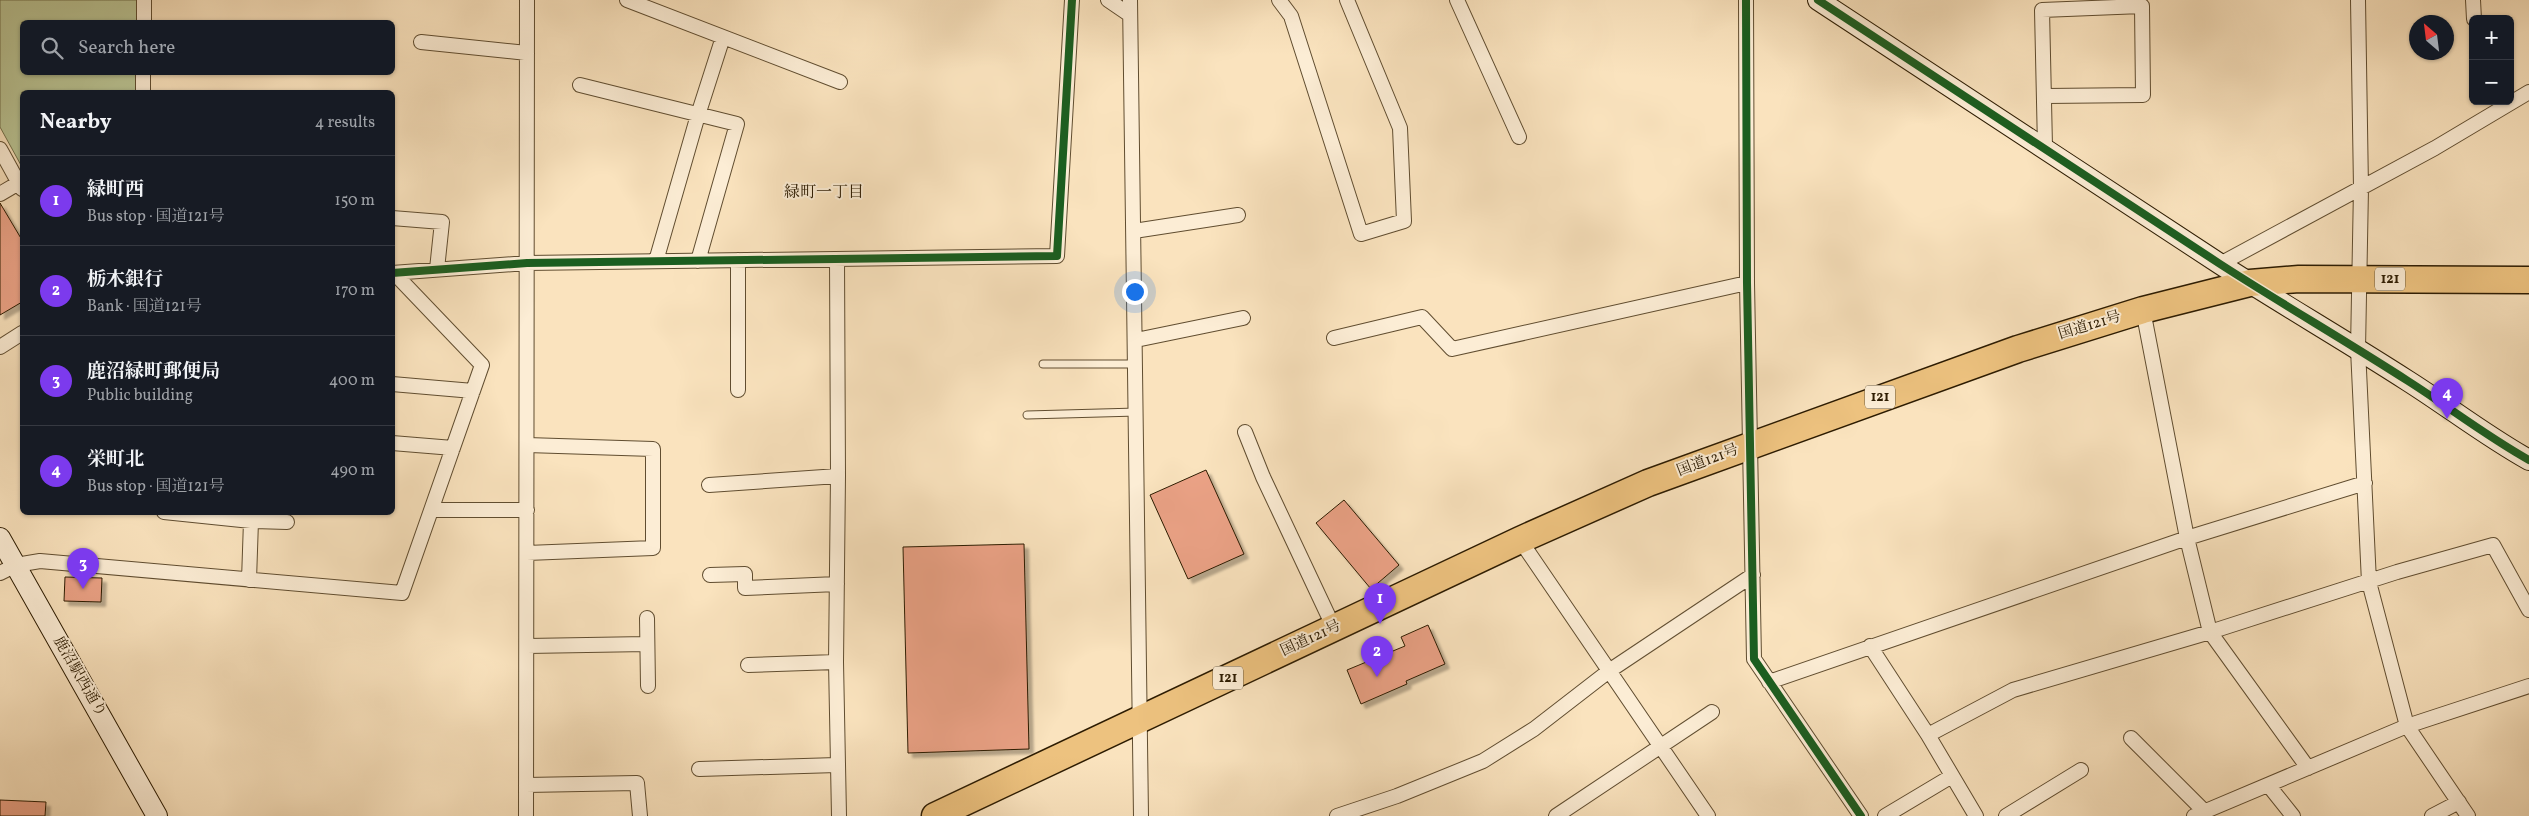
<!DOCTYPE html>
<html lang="en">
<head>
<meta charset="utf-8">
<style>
	body { margin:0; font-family:Vollkorn,"Noto Serif JP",serif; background:#242831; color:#f1f3f6 }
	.controls { position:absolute; right:15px; top:15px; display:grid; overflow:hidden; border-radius:8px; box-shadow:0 1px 4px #0004 }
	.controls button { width:45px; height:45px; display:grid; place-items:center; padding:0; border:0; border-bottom:1px solid #363941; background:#171b24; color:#f1f3f6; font:25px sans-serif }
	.compass { position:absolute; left:2409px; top:15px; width:45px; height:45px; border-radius:50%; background:#171b24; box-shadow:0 1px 4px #0004; rotate:332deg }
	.you { position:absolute; left:1134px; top:291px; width:18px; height:18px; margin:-12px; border:4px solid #fff; border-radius:50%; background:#1a73e8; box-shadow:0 0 0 8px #1a73e833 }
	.badge { display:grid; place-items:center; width:32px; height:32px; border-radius:50%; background:#7c3aed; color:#fff; font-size:16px; font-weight:700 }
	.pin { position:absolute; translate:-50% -41px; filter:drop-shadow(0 1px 2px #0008) }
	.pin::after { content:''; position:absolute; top:26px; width:18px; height:15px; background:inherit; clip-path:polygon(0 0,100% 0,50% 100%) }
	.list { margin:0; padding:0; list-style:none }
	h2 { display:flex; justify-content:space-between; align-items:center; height:65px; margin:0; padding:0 20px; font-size:21px }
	h2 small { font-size:16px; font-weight:400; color:#9ea1a6 }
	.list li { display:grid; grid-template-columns:32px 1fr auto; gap:15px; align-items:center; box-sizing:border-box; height:90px; padding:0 20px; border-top:1px solid #363941 }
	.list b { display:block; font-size:19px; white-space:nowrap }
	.list p { margin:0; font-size:16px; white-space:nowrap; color:#9ea1a6 }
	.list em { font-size:16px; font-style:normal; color:#9ea1a6 }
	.icon { flex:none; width:28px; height:28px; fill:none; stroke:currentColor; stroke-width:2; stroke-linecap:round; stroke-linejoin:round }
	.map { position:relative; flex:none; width:2529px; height:816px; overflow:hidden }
	.search { position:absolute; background:#171b24; box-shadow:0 1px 4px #0004; left:20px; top:20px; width:375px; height:55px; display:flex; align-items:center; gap:12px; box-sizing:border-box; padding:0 18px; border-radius:8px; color:#9ea1a6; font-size:19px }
	.panel { position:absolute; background:#171b24; box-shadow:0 1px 4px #0004; left:20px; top:90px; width:375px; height:425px; border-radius:8px }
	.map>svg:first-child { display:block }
</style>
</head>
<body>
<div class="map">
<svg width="2529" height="816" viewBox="0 0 2529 816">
	<defs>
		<filter id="shadow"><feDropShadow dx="4.5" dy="4.5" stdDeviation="1" flood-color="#0004"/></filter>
	</defs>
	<rect width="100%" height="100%" fill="#fae3be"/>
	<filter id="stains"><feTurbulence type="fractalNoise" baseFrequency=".004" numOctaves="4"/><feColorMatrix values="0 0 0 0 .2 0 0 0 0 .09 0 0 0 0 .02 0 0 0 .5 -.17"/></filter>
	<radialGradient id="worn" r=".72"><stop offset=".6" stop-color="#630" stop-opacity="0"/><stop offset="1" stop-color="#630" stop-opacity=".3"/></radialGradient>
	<path fill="#bac595" stroke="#73704b" d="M 0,0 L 140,0 L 139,22 L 22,22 L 22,72 L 137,73 L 137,92 L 22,92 L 22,167 L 0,127 Z"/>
	<path fill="#eba286" stroke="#2c1b01" filter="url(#shadow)" d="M 0,203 L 22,240 L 22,302 L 0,315 Z
		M 1206,470 L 1244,554 L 1188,579 L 1150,495 Z
		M 1344,500 L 1399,565 L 1371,589 L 1316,523 Z
		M 1024,544 L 1029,749 L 908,753 L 903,547 Z
		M 65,577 L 102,578 L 101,602 L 64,601 Z
		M 1428,625 L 1445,664 L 1406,681 L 1407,684 L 1361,704 L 1347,670 L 1405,646 L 1401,637 Z
		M 0,800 L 46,802 L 45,816 L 0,816 Z"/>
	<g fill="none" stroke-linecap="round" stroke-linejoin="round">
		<defs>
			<path id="lane" d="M 1043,364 L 1136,364
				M 1027,415 L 1137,412"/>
			<path id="street" d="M 627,0 L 840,82
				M 1108,0 L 1130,15
				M 1130,0 L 1141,816
				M 1279,0 L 1291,16 L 1361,234 L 1404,221 L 1400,128 L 1347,0
				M 1457,0 L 1519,137
				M 1746,0 L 1747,283 L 1754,659 L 1861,816
				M 2358,0 L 2361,188 L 2358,349 L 2369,582 L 2407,726 L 2468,816
				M 2473,0 L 2474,19
				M 144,22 L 144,0
				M 421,42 L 527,53
				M 580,85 L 737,124 L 698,261
				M 143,92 L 143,72
				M 2045,147 L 2042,10 L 2142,6 L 2143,95 L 2046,96
				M 0,149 L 22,189
				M 0,194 L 22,181
				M 392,218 L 442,222 L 437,269
				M 1134,231 L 1238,215
				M 837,259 L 838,476 L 836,662 L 839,816
				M 738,260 L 738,390
				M 656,261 L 698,115 L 723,37
				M 2220,264 L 2435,148 L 2529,92
				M 392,273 L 527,263 L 1057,256 L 1072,0
				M 2143,310 L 2187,538 L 2210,632 L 2308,768
				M 1334,338 L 1422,317 L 1452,349 L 1747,283
				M 1136,340 L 1243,318
				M 0,347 L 22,333
				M 392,384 L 473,391
				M 1245,432 L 1263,477 L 1334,628
				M 392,443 L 453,448
				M 709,485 L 838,476
				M 432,510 L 527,510
				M 164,512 L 251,521 L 287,522
				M 1520,540 L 1708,816
				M 527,553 L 653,548 L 653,449 L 527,445
				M 0,573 L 16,565 L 40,561 L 402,593 L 482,365 L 394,273
				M 710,575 L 745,574 L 745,588 L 837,584
				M 249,580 L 251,521
				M 647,618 L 648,686
				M 527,646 L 647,644
				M 1870,646 L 1928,735 L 1976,816
				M 748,665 L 836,662
				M 1769,682 L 2187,538 L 2365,483
				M 1928,735 L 2013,690 L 2210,632 L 2397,572 L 2493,545 L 2529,610
				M 2131,738 L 2205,812
				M 699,769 L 837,765
				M 526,785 L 637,783 L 640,816
				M 2269,786 L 2293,816
				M 526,816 L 527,0
				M 1337,816 L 1397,796 L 1483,761 L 1534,729 L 1609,671 L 1753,575
				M 1556,816 L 1712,712
				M 1885,816 L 1952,776
				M 2006,816 L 2081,770
				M 2194,816 L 2407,726 L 2529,686
				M 2432,816 L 2459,802"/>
			<path id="secondary" d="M 1818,0 L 2220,264 C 2282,304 2346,341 2408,381 C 2449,407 2486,436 2529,460
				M 0,538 L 157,816"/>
			<path id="highway" d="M 935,816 L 1520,540 L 1648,483 L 2018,349 L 2143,310 L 2250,283 L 2299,279 L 2529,280"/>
		</defs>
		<use href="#lane" stroke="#604d30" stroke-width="9"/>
		<use href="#street" stroke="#604d30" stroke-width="16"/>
		<use href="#secondary" stroke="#2c1b01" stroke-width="22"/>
		<use href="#highway" stroke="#2c1b01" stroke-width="29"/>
		<use href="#lane" stroke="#fcedd5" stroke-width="7"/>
		<use href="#street" stroke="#fcedd5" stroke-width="14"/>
		<use href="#secondary" stroke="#fcedd5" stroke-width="20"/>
		<use href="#highway" stroke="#edc27f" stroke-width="26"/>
		<defs>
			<path id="cycleway" d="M 1746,0 L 1747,283 L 1754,659 L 1861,816
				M 1818,0 L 2220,264 C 2282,304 2346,341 2408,381 C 2449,407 2486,436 2529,460
				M 392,273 L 527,263 L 1057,256 L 1072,0"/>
		</defs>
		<use href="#cycleway" stroke="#fcedd5" stroke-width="11"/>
		<use href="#cycleway" stroke="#1b5e20" stroke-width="8"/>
	</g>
	<g text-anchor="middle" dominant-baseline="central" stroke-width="4" stroke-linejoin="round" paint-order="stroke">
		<g fill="#fcedd5" stroke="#6a5a41" stroke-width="1">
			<rect x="2375" y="267.5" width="30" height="23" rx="4"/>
			<rect x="1865" y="385.5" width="30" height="23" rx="4"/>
			<rect x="1213" y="666.5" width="30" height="23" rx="4"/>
		</g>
		<g font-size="14" font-weight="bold" fill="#2c1b01">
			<text x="2390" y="279">121</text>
			<text x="1880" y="397">121</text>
			<text x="1228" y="678">121</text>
		</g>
		<g font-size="15" fill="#2c1b01" stroke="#fcedd5">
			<text transform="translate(2090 326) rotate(-17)">国道121号</text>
			<text transform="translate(1708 461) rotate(-21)">国道121号</text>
			<text transform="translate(1311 639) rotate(-25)">国道121号</text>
			<text transform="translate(79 677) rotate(60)">鹿沼駅西通り</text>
		</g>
		<g font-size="16" fill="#2c1b01" stroke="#fcedd5">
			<text x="824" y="193">緑町一丁目</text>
		</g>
	</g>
	<rect width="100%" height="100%" filter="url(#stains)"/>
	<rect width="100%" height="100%" fill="url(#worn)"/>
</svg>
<div class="controls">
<button>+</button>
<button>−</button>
</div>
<svg class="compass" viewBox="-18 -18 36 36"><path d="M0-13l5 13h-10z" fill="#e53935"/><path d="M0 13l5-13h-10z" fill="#9ea1a6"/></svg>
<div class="you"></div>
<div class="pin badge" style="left:1380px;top:624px">1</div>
<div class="pin badge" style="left:1377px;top:677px">2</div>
<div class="pin badge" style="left:83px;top:589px">3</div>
<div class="pin badge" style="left:2447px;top:419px">4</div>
<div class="search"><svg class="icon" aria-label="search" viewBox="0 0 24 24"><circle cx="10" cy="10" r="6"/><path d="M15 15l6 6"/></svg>Search here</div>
<section class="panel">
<h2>Nearby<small>4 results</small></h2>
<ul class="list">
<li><span class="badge">1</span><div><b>緑町西</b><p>Bus stop · 国道121号</p></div><em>150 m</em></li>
<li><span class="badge">2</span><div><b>栃木銀行</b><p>Bank · 国道121号</p></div><em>170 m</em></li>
<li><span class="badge">3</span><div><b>鹿沼緑町郵便局</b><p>Public building</p></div><em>400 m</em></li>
<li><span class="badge">4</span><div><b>栄町北</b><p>Bus stop · 国道121号</p></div><em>490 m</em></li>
</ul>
</section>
</div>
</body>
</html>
